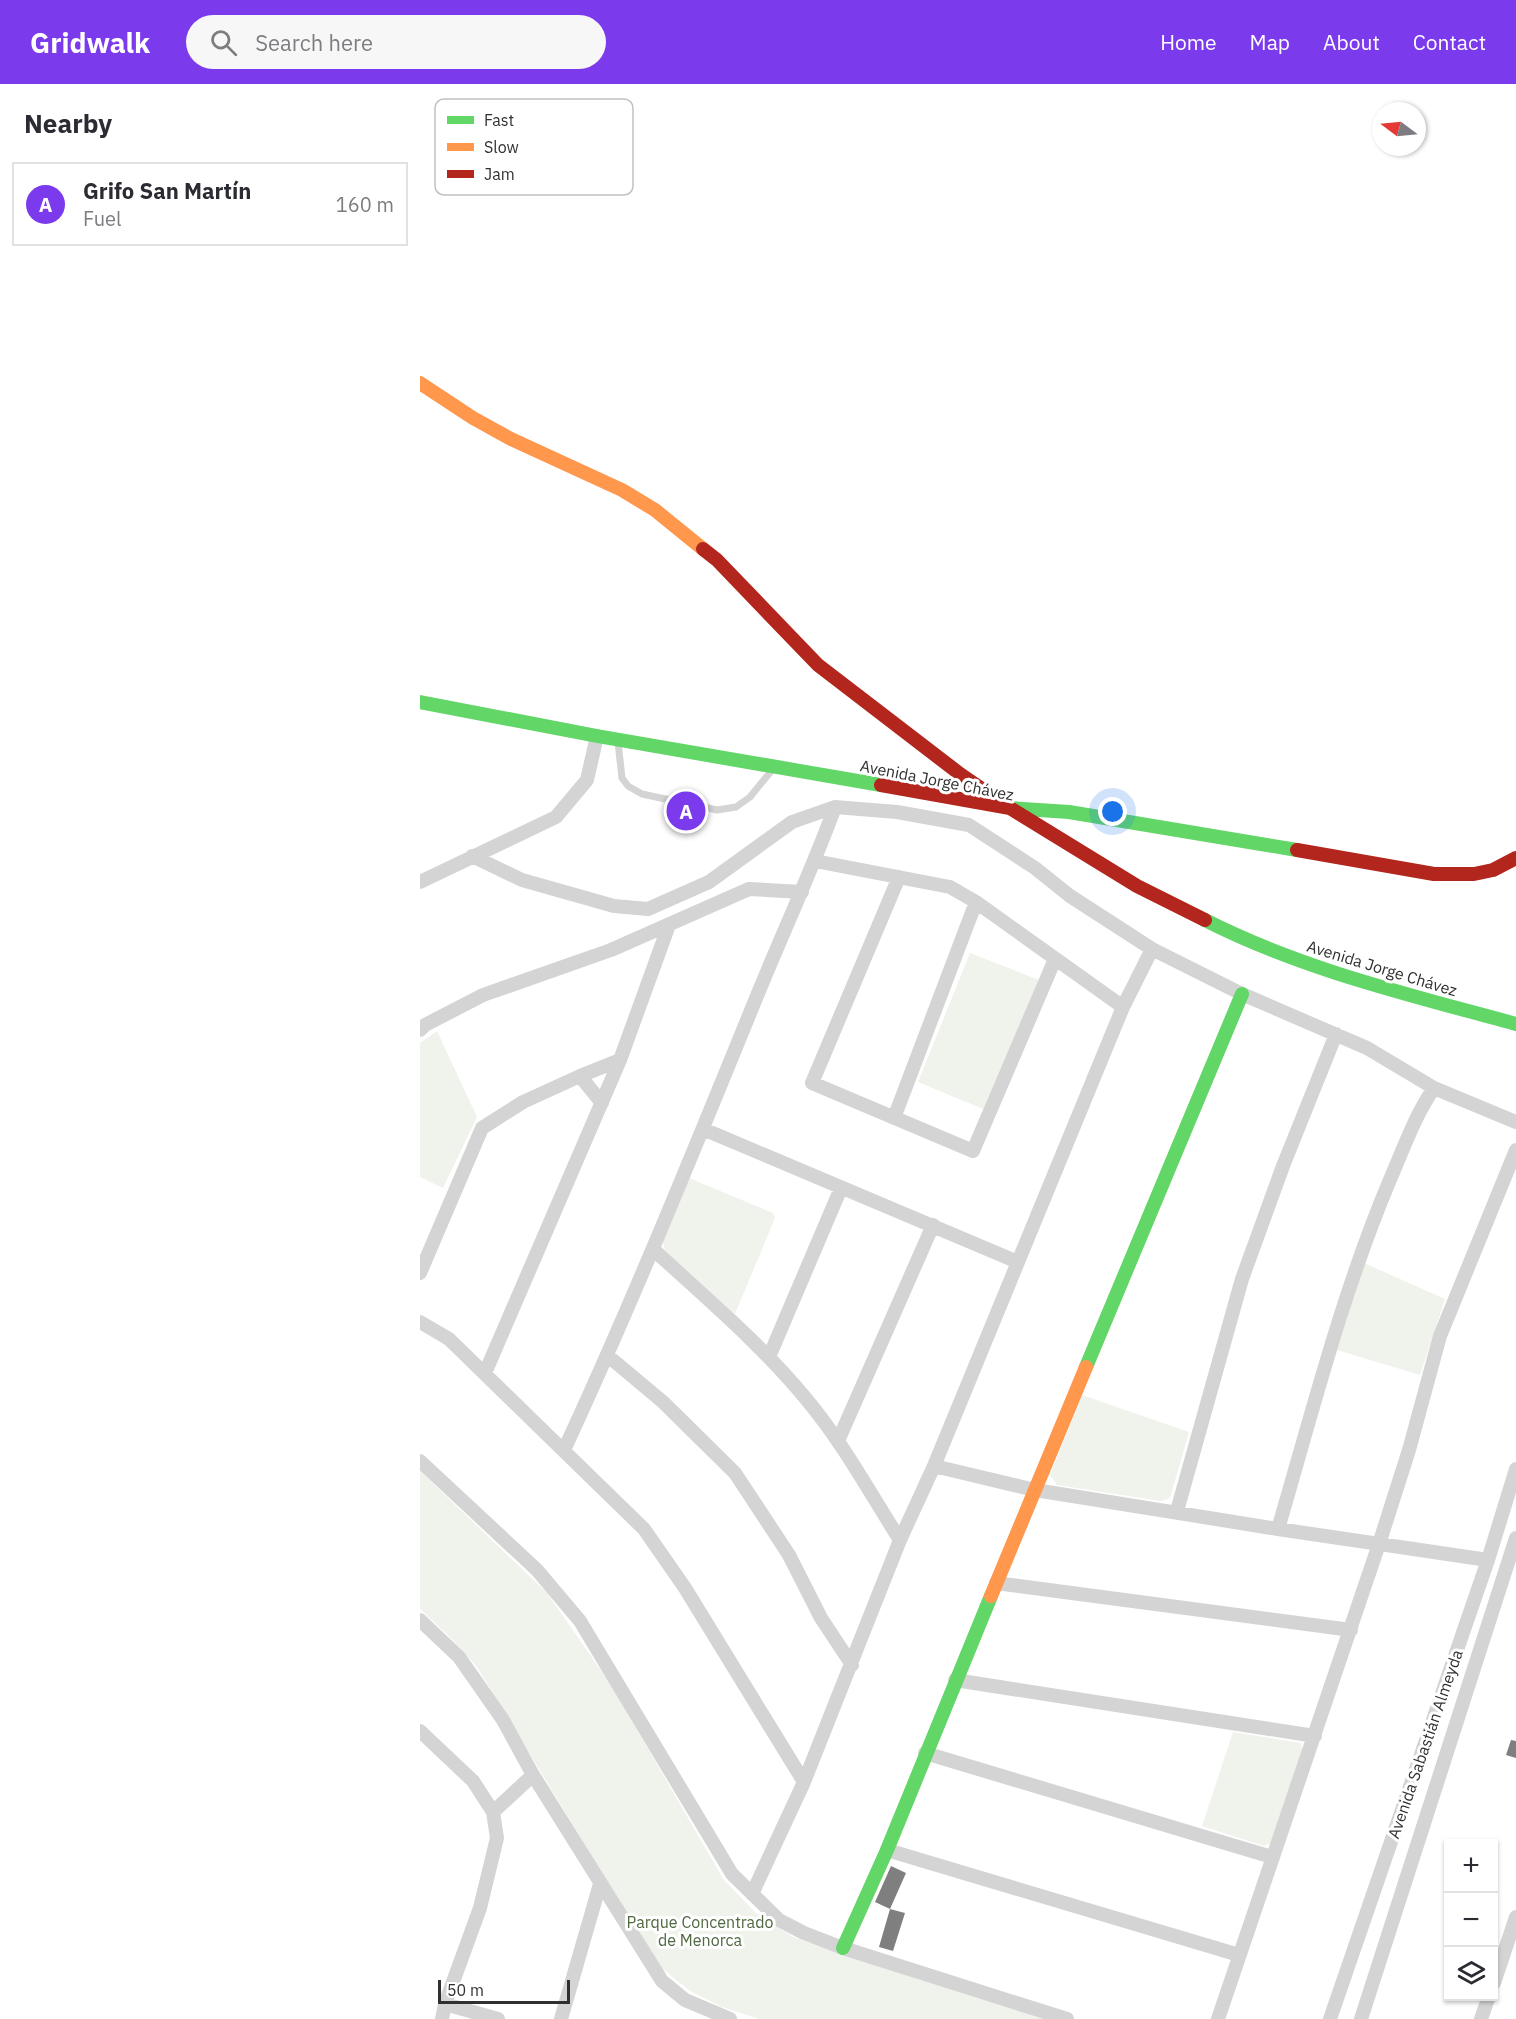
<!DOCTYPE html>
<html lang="en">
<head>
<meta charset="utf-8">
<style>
	body { margin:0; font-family:"IBM Plex Sans",sans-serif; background:#f7f7f7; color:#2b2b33 }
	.controls { position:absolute; right:18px; bottom:18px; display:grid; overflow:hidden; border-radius:0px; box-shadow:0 2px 4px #0004 }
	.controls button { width:54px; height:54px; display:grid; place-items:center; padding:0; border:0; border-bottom:2px solid #e1e1e2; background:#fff; color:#2b2b33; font:30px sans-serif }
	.compass { position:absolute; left:952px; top:18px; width:54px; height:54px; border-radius:50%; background:#fff; box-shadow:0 2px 4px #0004; rotate:286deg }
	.scale { position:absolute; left:18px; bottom:15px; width:132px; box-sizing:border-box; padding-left:6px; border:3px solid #303030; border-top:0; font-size:16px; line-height:21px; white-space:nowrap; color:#303030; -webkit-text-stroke:4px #fff; paint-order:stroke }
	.you { position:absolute; left:693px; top:728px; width:21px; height:21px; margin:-15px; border:4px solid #fff; border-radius:50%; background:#1a73e8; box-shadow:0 0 0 9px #1a73e833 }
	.badge { display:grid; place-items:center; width:39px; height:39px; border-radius:50%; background:#7c3aed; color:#fff; font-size:20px; font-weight:700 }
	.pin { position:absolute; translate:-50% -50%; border:3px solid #fff; box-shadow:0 2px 6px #0006 }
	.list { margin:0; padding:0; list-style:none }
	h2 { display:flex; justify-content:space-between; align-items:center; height:78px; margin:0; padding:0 24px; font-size:26px }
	h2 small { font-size:20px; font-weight:400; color:#7c7c81 }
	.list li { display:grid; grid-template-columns:39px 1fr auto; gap:18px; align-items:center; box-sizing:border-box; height:84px; margin:0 12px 12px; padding:0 12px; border:2px solid #e1e1e2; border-radius:0px }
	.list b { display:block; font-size:22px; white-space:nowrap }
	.list p { margin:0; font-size:20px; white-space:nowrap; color:#7c7c81 }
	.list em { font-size:20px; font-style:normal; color:#7c7c81 }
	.icon { flex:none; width:33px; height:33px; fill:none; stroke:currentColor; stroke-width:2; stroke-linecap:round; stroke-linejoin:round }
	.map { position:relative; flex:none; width:1096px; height:1935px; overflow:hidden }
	header { display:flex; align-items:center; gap:36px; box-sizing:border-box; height:84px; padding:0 30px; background:#7c3aed; color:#fff }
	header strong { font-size:28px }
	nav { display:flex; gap:33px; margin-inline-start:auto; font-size:21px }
	.search { width:420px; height:54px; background:#f7f7f7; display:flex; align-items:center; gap:15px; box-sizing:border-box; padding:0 21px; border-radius:33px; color:#7c7c81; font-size:22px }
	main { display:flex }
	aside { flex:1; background:#fff }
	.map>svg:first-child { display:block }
</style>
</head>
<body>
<header>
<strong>Gridwalk</strong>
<div class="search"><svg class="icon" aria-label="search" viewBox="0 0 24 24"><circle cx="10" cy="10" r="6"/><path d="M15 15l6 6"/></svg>Search here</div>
<nav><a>Home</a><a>Map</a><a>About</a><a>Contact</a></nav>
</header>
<main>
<aside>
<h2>Nearby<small></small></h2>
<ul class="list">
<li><span class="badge">A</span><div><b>Grifo San Martín</b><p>Fuel</p></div><em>160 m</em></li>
</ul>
</aside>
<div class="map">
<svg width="1096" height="1935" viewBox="0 0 1096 1935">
	<rect width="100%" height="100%" fill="#fff"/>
	<path fill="#eff3ec" d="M 550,869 L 619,896 L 563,1025 L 498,998 Z
		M 17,947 L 57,1033 L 23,1104 L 0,1093 L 0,959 Z
		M 269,1094 L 353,1129 L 355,1134 L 315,1230 L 245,1166 L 242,1155 Z
		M 944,1179 L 1025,1215 L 1000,1291 L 917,1266 Z
		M 662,1311 L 769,1348 L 750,1414 L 741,1417 L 637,1401 L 630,1391 Z
		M 0,1387 L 127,1509 L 191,1601 L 304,1796 L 336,1829 L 373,1853 L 406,1865 L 627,1935 L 339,1935 L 302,1923 L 270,1907 L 238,1881 L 57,1583 L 32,1555 L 0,1525 Z
		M 813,1648 L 881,1659 L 883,1672 L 852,1759 L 844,1762 L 782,1742 Z"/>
	<path fill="#7f7f7f" d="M 1091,1656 L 1096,1657 L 1096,1674 L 1086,1671 Z
		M 471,1782 L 486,1789 L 470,1825 L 455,1818 Z
		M 470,1825 L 485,1829 L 473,1867 L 459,1863 Z"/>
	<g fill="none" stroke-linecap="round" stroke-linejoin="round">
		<path stroke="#d4d4d4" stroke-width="7" d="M 198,658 L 202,694 L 208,702 L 222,710 L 297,726 L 316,723 L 330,713 L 352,686"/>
		<path stroke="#d4d4d4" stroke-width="14" d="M 52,772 L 102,796 L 194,822 L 228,825 L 289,798 L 372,738 L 415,723 L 477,728 L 549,741 L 615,784 L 650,812 L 732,865 L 822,910 L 947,964 L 1014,1004 L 1096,1038
			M 395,777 L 530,803 L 556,818 L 703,923
			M 479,793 L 392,999 L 553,1067 L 635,875
			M 0,798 L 136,733 L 167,696 L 177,652
			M 0,946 L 5,941 L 63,911 L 191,866 L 329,805 L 382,808
			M 160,992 L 182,1019
			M 474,1034 L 556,818
			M 283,1045 L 598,1178
			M 234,1166 C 286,1214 342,1261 387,1316 C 423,1359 450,1409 480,1456
			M 0,1189 L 62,1044 L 103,1018 L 160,992 L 200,976
			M 0,1238 L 29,1255 L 224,1445 L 265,1504 L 384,1698
			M 188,1272 L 243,1318 L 315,1389 L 369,1471 L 401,1534 L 432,1581
			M 349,1273 L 421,1104
			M 65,1289 L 200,976 L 249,841
			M 418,1357 L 513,1141
			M 144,1366 C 214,1215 276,1061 339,907 C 364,846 392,786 415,723
			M 0,1377 L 117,1486 L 160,1537 L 312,1790 L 359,1836 L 384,1849 L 423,1864 L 647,1935
			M 514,1382 L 615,1406 L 858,1445 L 1068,1476
			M 757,1427 L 822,1195 L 863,1082 L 916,950
			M 858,1445 C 892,1329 922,1210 969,1098 C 983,1066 994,1033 1014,1004
			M 576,1499 L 931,1546
			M 0,1536 L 39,1573 L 83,1636 L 113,1691 L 242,1897 L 265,1916 L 310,1935
			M 535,1596 L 895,1652
			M 0,1647 L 53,1697 L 73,1728 L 77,1754 L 60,1824 L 25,1920 L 22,1935
			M 505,1669 L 852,1773
			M 73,1728 L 113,1691
			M 467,1766 L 819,1871
			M 332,1810 L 384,1698 L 480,1456 L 514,1382 L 703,923 L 732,865
			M 1074,1899 L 1096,1833
			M 25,1920 L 78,1935
			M 141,1935 L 180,1800
			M 798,1935 L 959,1460 L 989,1366 L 1020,1252 L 1096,1066
			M 910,1935 L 1068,1476 L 1096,1385
			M 941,1935 L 1096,1454
			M 1061,1935 L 1069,1912"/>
		<path stroke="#63d668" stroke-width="14" d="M 0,618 L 177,652 L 461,701
			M 578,716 L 590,724 L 649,728 L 877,766
			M 785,836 C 883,886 991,911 1096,940
			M 666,1283 L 822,910
			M 423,1864 L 467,1766 L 571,1512"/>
		<path stroke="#ff974d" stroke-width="14" d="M 0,299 L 53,334 L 89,354 L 202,406 L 235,426 L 283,465
			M 571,1512 L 666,1283"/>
		<path stroke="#b3261e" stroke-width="14" d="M 283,465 L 297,476 L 398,581 L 540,690 L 578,716
			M 461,701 L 590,724 L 717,802 L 785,836
			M 877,766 L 1014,790 L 1054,790 L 1073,786 L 1096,774"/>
	</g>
	<g text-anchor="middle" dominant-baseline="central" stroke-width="6" stroke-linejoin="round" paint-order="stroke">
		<g font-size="16" fill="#303030" stroke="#fff">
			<text transform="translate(517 696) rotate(11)">Avenida Jorge Chávez</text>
			<text transform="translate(962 884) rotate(17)">Avenida Jorge Chávez</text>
			<text transform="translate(1005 1660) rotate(-71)">Avenida Sabastián Almeyda</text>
		</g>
		<g font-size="16" fill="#506941" stroke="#fff">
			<text x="280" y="1838">Parque Concentrado<tspan x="280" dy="18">de Menorca</tspan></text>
		</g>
	</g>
	<rect x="15" y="15" width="198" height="96" rx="9" fill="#fff" stroke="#c1c1c1" stroke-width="1.5"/>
	<rect x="27" y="32" width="27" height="8" fill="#63d668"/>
	<rect x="27" y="59" width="27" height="8" fill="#ff974d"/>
	<rect x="27" y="86" width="27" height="8" fill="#b3261e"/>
	<g font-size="16" fill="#303030">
		<text x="64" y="42">Fast</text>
		<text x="64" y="69">Slow</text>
		<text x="64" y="96">Jam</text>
	</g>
</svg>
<div class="controls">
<button>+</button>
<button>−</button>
<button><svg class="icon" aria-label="layers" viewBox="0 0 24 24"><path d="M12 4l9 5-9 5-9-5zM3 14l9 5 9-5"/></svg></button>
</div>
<svg class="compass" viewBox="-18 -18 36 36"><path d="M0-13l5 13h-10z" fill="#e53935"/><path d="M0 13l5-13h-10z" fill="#7c7c81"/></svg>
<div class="scale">50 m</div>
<div class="you"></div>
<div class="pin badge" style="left:266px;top:727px">A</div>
</div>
</main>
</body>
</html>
